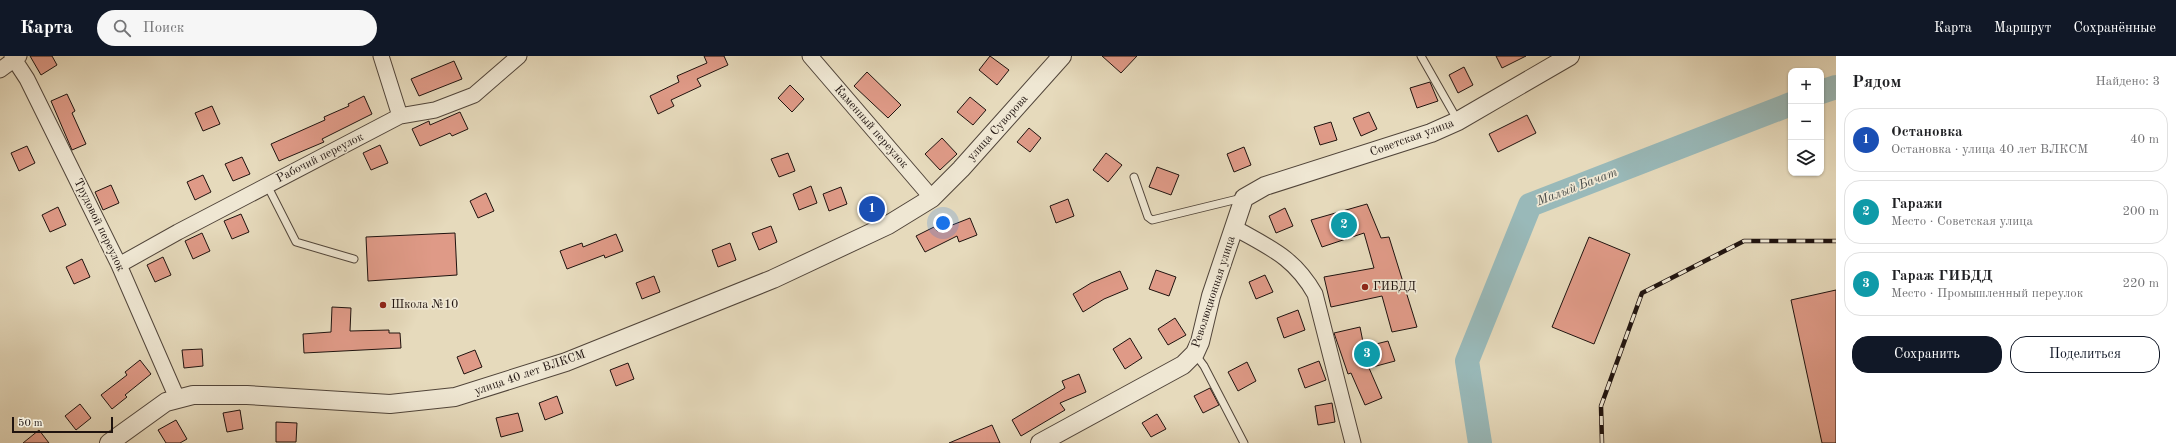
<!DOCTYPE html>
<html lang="ru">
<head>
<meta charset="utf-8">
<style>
	body { margin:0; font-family:"Old Standard TT",serif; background:#f6f6f6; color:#202124 }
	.controls { position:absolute; right:12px; top:12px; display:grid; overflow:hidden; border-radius:8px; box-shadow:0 1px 3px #0004 }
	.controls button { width:36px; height:36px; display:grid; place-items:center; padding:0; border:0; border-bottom:1px solid #e0e0e0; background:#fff; color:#202124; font:20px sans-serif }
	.scale { position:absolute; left:12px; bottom:10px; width:101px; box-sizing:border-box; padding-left:4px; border:2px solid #1f130f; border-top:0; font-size:11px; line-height:14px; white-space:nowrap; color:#1f130f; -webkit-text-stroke:3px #efe7d3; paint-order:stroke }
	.you { position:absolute; left:943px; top:167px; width:14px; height:14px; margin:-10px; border:3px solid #fff; border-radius:50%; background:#1a73e8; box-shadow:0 0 0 6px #1a73e833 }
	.badge { display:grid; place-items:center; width:26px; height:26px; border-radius:50%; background:#111827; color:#fff; font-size:13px; font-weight:700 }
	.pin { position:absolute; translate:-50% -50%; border:2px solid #fff; box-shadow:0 1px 4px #0006 }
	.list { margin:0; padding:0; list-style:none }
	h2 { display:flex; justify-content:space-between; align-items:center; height:52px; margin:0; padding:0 16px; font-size:17px }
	h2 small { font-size:13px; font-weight:400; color:#757577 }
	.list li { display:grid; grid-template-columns:26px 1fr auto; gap:12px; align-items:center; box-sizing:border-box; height:64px; margin:0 8px 8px; padding:0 8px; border:1px solid #e0e0e0; border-radius:16px }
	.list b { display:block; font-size:15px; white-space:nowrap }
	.list p { margin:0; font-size:13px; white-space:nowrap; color:#757577 }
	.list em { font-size:13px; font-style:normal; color:#757577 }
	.actions { display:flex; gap:8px; padding:12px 16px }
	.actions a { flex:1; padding:9px 0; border:1px solid #111827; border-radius:16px; text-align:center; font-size:14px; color:#111827 }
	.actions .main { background:#111827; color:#fff }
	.icon { flex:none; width:22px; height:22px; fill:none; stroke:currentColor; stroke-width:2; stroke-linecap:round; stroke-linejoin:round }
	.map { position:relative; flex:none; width:1836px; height:387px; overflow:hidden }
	header { display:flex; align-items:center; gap:24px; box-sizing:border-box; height:56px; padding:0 20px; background:#111827; color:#fff }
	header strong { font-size:19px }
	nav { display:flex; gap:22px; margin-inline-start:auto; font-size:14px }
	.search { width:280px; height:36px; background:#f6f6f6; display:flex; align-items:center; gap:10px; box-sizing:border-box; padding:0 14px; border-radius:22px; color:#757577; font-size:15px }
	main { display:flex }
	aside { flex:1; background:#fff }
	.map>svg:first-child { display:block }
</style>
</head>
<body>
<header>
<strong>Карта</strong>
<div class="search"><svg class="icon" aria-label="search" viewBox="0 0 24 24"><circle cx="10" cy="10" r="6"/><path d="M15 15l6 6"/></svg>Поиск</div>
<nav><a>Карта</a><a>Маршрут</a><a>Сохранённые</a></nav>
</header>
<main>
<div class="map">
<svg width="1836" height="387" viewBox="0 0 1836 387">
	<rect width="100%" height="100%" fill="#e6dabc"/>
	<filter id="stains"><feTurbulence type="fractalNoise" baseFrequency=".005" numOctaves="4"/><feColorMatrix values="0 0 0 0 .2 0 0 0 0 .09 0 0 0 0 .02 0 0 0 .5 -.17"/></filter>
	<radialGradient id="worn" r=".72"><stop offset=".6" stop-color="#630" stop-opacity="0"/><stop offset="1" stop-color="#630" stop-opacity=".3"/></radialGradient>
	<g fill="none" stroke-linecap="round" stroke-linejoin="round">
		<path stroke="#99b9b9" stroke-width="24" d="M 1821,36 L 1836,31
			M 1480,387 L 1467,305 L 1530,149 L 1791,48"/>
	</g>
	<path fill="#df9a87" stroke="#1f130f" d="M 30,0 L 52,0 L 57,9 L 41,19 Z
		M 704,0 L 724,0 L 728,9 L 697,23 L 701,30 L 671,44 L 674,50 L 658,58 L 650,40 L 679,26 L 677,20 L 707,7 Z
		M 990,0 L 1009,14 L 997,29 L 979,14 Z
		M 1102,0 L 1137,0 L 1121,17 Z
		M 1496,0 L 1526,0 L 1502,12 Z
		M 454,5 L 462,23 L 419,40 L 411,23 Z
		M 1464,11 L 1473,29 L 1458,37 L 1449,19 Z
		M 867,16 L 901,49 L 888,62 L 854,30 Z
		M 1430,26 L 1438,45 L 1417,52 L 1410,32 Z
		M 790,29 L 804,43 L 792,56 L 778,42 Z
		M 67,38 L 75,55 L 72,57 L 86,88 L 72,94 L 51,45 Z
		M 364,40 L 372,58 L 322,83 L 324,86 L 279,105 L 271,88 L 325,64 L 324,61 L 349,50 L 348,48 Z
		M 970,41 L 986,54 L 973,69 L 957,56 Z
		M 212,50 L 220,68 L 203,75 L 195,57 Z
		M 460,56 L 468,73 L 452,80 L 450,77 L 420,90 L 412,73 L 429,65 L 430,69 Z
		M 1369,56 L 1377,73 L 1361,80 L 1353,62 Z
		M 1527,59 L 1536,77 L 1498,96 L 1489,78 Z
		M 1331,66 L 1337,84 L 1320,89 L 1314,71 Z
		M 1029,72 L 1041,82 L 1030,96 L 1017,86 Z
		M 942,82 L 957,98 L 940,114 L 925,98 Z
		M 380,89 L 388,107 L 371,114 L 363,97 Z
		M 27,90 L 35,107 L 19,115 L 11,97 Z
		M 1244,91 L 1251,109 L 1234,116 L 1227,98 Z
		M 788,97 L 795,115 L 779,121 L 771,103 Z
		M 1106,97 L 1122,109 L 1108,126 L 1093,114 Z
		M 242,101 L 250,118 L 233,125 L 225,108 Z
		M 1157,111 L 1179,119 L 1171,139 L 1149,131 Z
		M 203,119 L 211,136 L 195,144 L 187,126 Z
		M 111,129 L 119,147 L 103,154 L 95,136 Z
		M 811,130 L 817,147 L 799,154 L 793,138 Z
		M 841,131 L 847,148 L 829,155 L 823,138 Z
		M 486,137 L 494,155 L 478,162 L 470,145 Z
		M 1068,143 L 1074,160 L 1056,167 L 1050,150 Z
		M 1367,148 L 1381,182 L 1389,181 L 1417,271 L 1392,276 L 1382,240 L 1331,251 L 1324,221 L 1374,212 L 1364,177 L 1322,191 L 1311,164 Z
		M 58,151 L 66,169 L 50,176 L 42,159 Z
		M 1285,152 L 1293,170 L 1276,177 L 1269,160 Z
		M 241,158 L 249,176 L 232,183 L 224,165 Z
		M 970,162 L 977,179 L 959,186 L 957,180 L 925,196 L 916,180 L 934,171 L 937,175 Z
		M 771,170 L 777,186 L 759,194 L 752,177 Z
		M 202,177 L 210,195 L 193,203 L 185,185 Z
		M 455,177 L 457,219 L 368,225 L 366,181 Z
		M 616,178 L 623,195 L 605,202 L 604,199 L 567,213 L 560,195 L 582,187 L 583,191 Z
		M 1589,181 L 1630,198 L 1594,288 L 1552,271 Z
		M 730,187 L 736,204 L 718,211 L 712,194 Z
		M 163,201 L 171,219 L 155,226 L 147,209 Z
		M 82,203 L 90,221 L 74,228 L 66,211 Z
		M 1156,214 L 1176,221 L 1169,240 L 1149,233 Z
		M 1120,215 L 1128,233 L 1104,243 L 1083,256 L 1073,238 L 1091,227 Z
		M 1265,219 L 1273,236 L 1256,243 L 1249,226 Z
		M 654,220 L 660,236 L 642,243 L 636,227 Z
		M 1836,234 L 1836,387 L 1822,387 L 1791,244 Z
		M 332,251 L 351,252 L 350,275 L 389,274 L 389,277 L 400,277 L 401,292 L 304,297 L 303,278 L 331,276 Z
		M 1298,254 L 1305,274 L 1284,282 L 1277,262 Z
		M 1175,262 L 1186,279 L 1168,289 L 1158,273 Z
		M 1360,271 L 1364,291 L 1388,285 L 1395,305 L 1369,312 L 1382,342 L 1365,349 L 1351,317 L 1348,318 L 1334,277 Z
		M 1130,282 L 1142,302 L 1125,313 L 1113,293 Z
		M 202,293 L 203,310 L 184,312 L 182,294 Z
		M 475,294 L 482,311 L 464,318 L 457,301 Z
		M 140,304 L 151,318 L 125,339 L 127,341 L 112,353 L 101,339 L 127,319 L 125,316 Z
		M 1319,305 L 1326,324 L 1305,332 L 1298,313 Z
		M 1247,306 L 1256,325 L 1238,335 L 1228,316 Z
		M 628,307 L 634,323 L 616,330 L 610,314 Z
		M 1079,318 L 1086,336 L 1060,347 L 1065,354 L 1021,380 L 1012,364 L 1065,332 L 1062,325 Z
		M 1210,332 L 1219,349 L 1203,357 L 1194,340 Z
		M 557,340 L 563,357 L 545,364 L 539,347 Z
		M 1332,347 L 1335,366 L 1318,369 L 1315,350 Z
		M 80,348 L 91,362 L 76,374 L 65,360 Z
		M 240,354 L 243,373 L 227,376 L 223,357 Z
		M 518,357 L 523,375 L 501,381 L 496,362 Z
		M 1157,358 L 1166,373 L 1151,381 L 1142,367 Z
		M 176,364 L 187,383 L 180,387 L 166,387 L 158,374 Z
		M 276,366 L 297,367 L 296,386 L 276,386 Z
		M 992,369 L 1000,387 L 949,387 Z
		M 39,374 L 49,387 L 23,387 Z"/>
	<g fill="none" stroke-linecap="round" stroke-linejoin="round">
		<defs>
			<path id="service" d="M 1421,0 L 1458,65
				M 1134,121 L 1148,161 L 1152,164 L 1242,142
				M 267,129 L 296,186 L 354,203
				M 1195,298 L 1204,310 L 1244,387"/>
			<path id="minor" d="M 12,0 L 27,23 L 119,209 L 177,342
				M 381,0 L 400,60
				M 810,0 L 932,142
				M 0,14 L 19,0
				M 1235,172 C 1270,192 1294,201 1315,238 L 1353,387
				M 119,209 L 178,176 L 400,60 L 435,54 L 474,39 L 519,0"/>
			<path id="tertiary" d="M 109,387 L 166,346 L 193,339 L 247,339 L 390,348 L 455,341 L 566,306 L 773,223 L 888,169 L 932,142 L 961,113 L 1062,0
				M 1040,387 L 1183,309 L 1195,297 L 1200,286 L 1211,240 L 1244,142 L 1265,130 L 1431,77 L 1458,65 L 1570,0"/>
		</defs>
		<use href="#service" stroke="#51453a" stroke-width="9"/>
		<use href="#minor" stroke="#51453a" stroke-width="17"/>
		<use href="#tertiary" stroke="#51453a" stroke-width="20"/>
		<use href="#service" stroke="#efe7d3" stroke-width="7"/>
		<use href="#minor" stroke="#efe7d3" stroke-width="15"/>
		<use href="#tertiary" stroke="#efe7d3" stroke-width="18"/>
		<defs>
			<path id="rail" d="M 1602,387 L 1601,350 L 1642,237 L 1744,185 L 1836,185"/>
		</defs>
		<use href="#rail" stroke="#1f130f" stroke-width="4.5"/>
		<use href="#rail" stroke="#efe7d3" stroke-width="3" stroke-dasharray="9" stroke-linecap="butt"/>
	</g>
	<g fill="#8f2418" stroke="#efe7d3" stroke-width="1.5">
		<circle cx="1365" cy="231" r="4"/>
		<circle cx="383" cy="249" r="4"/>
	</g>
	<g text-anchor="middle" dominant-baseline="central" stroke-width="3.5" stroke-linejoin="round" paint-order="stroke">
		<g font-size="12" fill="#1f130f" stroke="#efe7d3">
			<text transform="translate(871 71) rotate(49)">Каменный переулок</text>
			<text transform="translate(998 72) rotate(-48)">улица Суворова</text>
			<text transform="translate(1412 82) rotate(-20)">Советская улица</text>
			<text transform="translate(320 102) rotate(-27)">Рабочий переулок</text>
			<text transform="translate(99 169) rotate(64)">Трудовой переулок</text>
			<text transform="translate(1214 236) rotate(-72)">Революционная улица</text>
			<text transform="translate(530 317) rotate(-19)">улица 40 лет ВЛКСМ</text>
		</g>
		<g font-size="12" fill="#1f130f" stroke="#efe7d3" text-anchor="start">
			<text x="1373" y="231">ГИБДД</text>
			<text x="391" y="249">Школа №10</text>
		</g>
		<g font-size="13" font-style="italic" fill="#4a4d4a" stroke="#efe7d3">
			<text transform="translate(1577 131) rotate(-21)">Малый Бачат</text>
		</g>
	</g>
	<rect width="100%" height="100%" filter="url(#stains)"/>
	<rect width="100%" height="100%" fill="url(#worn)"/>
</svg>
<div class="controls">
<button>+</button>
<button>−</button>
<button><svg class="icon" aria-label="layers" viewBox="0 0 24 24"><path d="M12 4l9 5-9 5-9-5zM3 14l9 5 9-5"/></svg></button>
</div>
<div class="scale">50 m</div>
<div class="you"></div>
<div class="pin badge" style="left:872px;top:153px;background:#1a4fb4">1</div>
<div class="pin badge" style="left:1344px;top:169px;background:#0f9aa8">2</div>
<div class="pin badge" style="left:1367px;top:298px;background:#0f9aa8">3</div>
</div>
<aside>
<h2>Рядом<small>Найдено: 3</small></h2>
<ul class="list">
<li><span class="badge" style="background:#1a4fb4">1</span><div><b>Остановка</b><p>Остановка · улица 40 лет ВЛКСМ</p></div><em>40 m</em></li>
<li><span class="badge" style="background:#0f9aa8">2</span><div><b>Гаражи</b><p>Место · Советская улица</p></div><em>200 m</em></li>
<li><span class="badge" style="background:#0f9aa8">3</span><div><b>Гараж ГИБДД</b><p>Место · Промышленный переулок</p></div><em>220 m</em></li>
</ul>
<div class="actions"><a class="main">Сохранить</a><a>Поделиться</a></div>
</aside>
</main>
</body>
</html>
